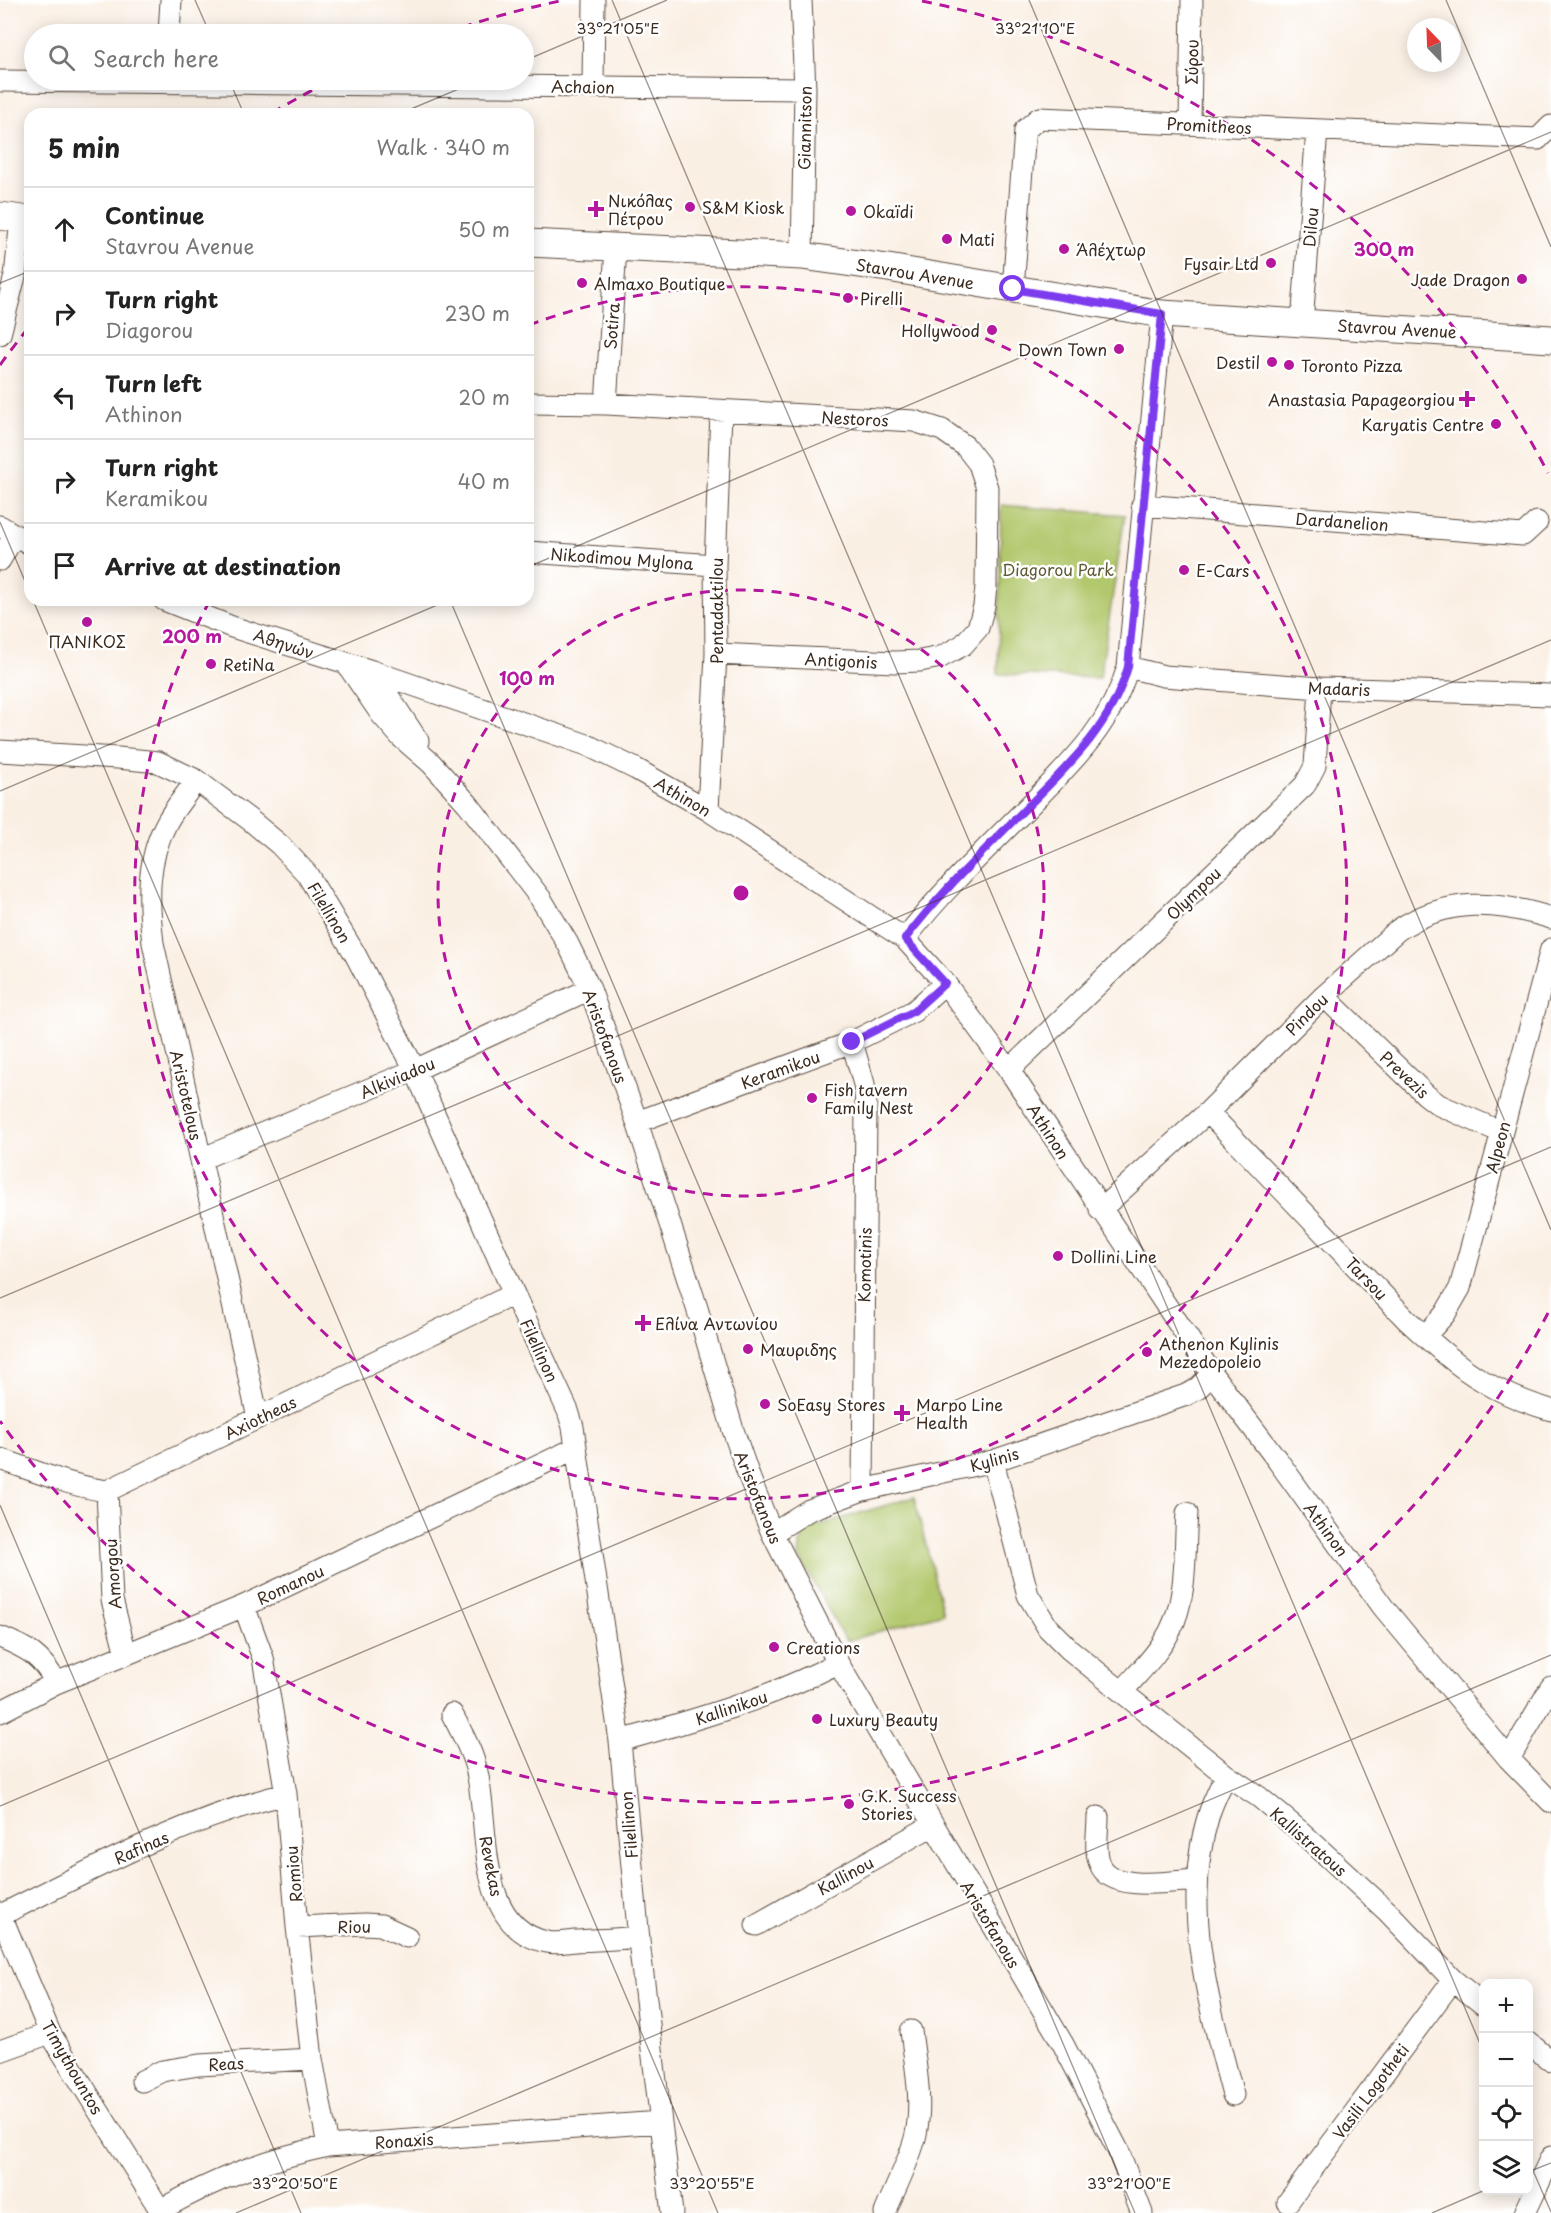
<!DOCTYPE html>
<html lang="en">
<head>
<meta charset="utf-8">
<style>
	body { margin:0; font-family:"Playpen Sans",sans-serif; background:#f2f2f2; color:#222 }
	.controls { position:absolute; right:18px; bottom:18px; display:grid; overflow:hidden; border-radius:12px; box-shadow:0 3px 15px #0003 }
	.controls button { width:54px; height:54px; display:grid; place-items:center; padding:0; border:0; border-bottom:2px solid #e0e0e0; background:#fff; color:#222; font:30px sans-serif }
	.compass { position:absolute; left:1407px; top:18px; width:54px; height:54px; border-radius:50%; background:#fff; box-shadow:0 3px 15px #0003; rotate:337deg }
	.stop { position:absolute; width:18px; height:18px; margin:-14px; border:4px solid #7c3aed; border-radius:50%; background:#fff }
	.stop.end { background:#7c3aed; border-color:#fff; box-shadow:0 2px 6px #0008 }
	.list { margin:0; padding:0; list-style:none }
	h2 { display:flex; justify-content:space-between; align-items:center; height:78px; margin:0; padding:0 24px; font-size:26px }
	h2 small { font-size:20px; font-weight:400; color:#767676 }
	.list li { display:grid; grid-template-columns:39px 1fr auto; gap:18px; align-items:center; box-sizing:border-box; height:84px; padding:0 24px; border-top:2px solid #e0e0e0 }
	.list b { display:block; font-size:22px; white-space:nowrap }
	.list p { margin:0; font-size:20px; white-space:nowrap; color:#767676 }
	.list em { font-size:20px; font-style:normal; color:#767676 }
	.icon { flex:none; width:33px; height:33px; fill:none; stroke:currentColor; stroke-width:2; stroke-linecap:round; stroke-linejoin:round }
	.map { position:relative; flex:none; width:1551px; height:2213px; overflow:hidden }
	.search { position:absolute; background:#fff; box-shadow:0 3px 15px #0003; left:24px; top:24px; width:510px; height:66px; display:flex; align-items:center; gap:15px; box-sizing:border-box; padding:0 21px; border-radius:33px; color:#767676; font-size:22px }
	.panel { position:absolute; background:#fff; box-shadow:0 3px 15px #0003; left:24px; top:108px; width:510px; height:498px; border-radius:18px }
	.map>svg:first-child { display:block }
</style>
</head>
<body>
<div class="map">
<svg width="1551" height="2213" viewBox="0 0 1551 2213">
	<rect width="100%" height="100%" fill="#fff"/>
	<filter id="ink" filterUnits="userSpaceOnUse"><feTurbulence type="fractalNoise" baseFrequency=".0167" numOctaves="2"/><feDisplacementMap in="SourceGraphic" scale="12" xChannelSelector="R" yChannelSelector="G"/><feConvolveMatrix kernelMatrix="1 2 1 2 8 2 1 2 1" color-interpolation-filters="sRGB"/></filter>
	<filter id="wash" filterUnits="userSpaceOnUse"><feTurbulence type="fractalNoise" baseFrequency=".008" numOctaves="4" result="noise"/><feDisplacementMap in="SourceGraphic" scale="24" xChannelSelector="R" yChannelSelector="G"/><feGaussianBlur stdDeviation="1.35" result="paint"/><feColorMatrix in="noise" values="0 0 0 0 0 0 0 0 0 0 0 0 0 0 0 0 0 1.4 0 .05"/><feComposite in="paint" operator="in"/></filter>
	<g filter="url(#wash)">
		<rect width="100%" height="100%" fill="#faefe3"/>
		<path fill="#b2c86d" stroke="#767946" stroke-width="1.5" d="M 1001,505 L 1125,515 L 1100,678 L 998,674 Z
			M 914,1497 L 943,1613 L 846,1641 L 799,1557 L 800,1545 L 806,1529 Z"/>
	</g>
	<g filter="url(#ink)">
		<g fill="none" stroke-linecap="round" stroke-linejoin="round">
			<defs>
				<path id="minor" d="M 801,0 L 805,89 L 802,256
					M 169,34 L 171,0
					M 0,81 L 805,89
					M 593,86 L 594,0
					M 1190,123 L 1192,0
					M 1013,289 L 1025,130 L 1039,118 L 1538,139 L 1551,126
					M 1302,323 L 1317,130
					M 0,334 L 15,276 L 21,219
					M 528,403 L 606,404 L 914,421 L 942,430 L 965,446 L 979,464 L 987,488 L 986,587 L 984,606 L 978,628 L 963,645 L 941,657 L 920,661 L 895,662 L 716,654
					M 606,404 L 616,248
					M 1142,505 L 1523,535 L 1537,522
					M 0,526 L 30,544
					M 528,552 L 715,565
					M 0,560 L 14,536
					M 164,600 L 232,627 L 372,671 L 587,745 L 636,769 L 708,810 L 905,939 L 945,983 L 1009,1070 L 1212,1374 L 1278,1461 L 1383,1607 L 1509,1759 L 1551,1802
					M 346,663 L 381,714 L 401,737 L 431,763 L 468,804 L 541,899 L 568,944 L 590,989 L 637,1122 L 697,1308 L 733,1430 L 750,1479 L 772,1533 L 838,1663 L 1063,2044 L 1118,2150 L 1142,2213
					M 1128,667 L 1164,676 L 1320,688 L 1551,695
					M 372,671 L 418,741
					M 0,751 L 118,758 L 158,762 L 196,780 L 250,820 L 280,845 L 307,874 L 355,954 L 415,1070 L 514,1294 L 568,1411 L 573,1427 L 620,1741 L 640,1950 L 672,2213
					M 196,780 C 187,794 175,807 167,822 C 146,860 148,902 153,943 L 258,1418
					M 708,810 L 716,654 L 715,565 L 721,412
					M 905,939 C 941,892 984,851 1026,809 C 1069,765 1110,728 1128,667 L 1162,314
					M 1324,996 L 1426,1095 L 1439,1105 L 1501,1132
					M 852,1042 L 864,1084 L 866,1104 L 863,1490
					M 1009,1070 L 1305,785 L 1315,766 L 1320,688
					M 1208,1112 L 1407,1320 C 1428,1339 1459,1368 1483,1381 C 1504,1394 1527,1403 1551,1410
					M 637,1122 L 852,1042 L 914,1011 L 945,983
					M 201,1159 L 415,1070 L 590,989
					M 1100,1210 L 1208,1112 L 1324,996 L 1398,930 C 1447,897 1497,901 1551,918
					M 1425,1336 L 1445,1314 L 1460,1288 L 1551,949
					M 0,1459 C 35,1471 70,1486 107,1491 L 514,1294
					M 993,1461 L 1028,1595 L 1048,1628 L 1069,1649 L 1122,1692 L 1226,1775 L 1259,1797 L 1300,1831 L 1387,1911 L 1453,1980 L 1484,2005
					M 107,1491 L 112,1600 L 126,1654
					M 772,1533 L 809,1510 L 863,1490 L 993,1461 L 1186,1395 L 1197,1389 L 1212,1374
					M 244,1606 L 263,1658 L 286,1794 L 297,1927 L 312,2059 L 328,2146
					M 0,1637 C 27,1648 42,1656 56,1683
					M 1122,1692 C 1138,1673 1158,1654 1170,1631 C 1188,1596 1184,1552 1187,1513
					M 0,1712 L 56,1683 L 244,1606 L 576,1448
					M 452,1714 C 461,1731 471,1749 476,1768 C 491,1823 473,1927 547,1942 C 556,1944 566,1942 575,1941 C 596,1940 618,1939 639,1937
					M 620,1741 C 695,1720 768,1699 838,1663
					M 1509,1759 L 1551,1687
					M 1226,1775 C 1220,1788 1213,1801 1209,1814 C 1180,1907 1209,2004 1233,2095
					M 1098,1817 C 1098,1831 1094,1850 1100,1864 C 1111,1893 1172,1881 1197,1880
					M 0,1913 L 50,2033 L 162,2213
					M 1,1915 C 93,1869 186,1818 286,1794
					M 756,1925 L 933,1825
					M 297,1927 L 365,1924 L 381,1925 L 407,1937
					M 1528,2042 L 1551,2061
					M 0,2051 L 50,2033
					M 142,2081 L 162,2071 L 199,2065 L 312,2059
					M 1288,2202 L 1453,1980
					M 160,2210 C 218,2178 263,2160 328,2146 L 660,2122
					M 885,2213 C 894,2190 911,2158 916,2134 C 923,2100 915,2064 911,2031
					M 1525,2213 L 1551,2157"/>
				<path id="major" d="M 0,216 L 30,220
					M 528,243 L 802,256 L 888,268 L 1162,314 L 1551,339"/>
			</defs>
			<use href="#minor" stroke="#58483c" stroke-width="23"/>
			<use href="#major" stroke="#58483c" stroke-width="29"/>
			<use href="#minor" stroke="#fff" stroke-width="21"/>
			<use href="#major" stroke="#fff" stroke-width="27"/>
		</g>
	</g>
	<g fill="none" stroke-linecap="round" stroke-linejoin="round" filter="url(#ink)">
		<path stroke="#7c3aed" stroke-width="8" d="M 852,1042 L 914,1011 L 945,983 L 905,939 C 940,893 982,853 1022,812 C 1066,768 1110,729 1128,667 L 1162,314 L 1013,289"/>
	</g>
	<path fill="none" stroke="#3b2a1e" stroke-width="1.5" stroke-opacity="0.45" d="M 195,0 L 210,34M 612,0 L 1484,2053M 1029,0 L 1551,1230M 1446,0 L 1551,247M 524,61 L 667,0M 229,80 L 244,114M 399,114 L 480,80M 0,283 L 30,271M 0,522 L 30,593M 528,567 L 1551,132M 33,600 L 718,2213M 450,600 L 1135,2213M 0,791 L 449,600M 0,1298 L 1551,640M 0,1505 L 301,2213M 0,1806 L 1551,1147M 1528,2159 L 1551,2212M 1528,2172 L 1551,2163M 236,2213 L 1551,1655M 1432,2213 L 1485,2190"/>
	<g fill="none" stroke="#b5179e" stroke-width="3" stroke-dasharray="10 8">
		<circle cx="741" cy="893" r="303"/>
		<path d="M529 325A606 606 0 1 1 208 604"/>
		<path d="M1548 1313A910 910 0 0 1 0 1421M0 365A910 910 0 0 1 29 327M272 113A910 910 0 0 1 328 82M445 33A910 910 0 0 1 560 1M922 1A910 910 0 0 1 1548 473"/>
	</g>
	<g fill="#b5179e" stroke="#fff" stroke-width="2">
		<circle cx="690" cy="207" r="6"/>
		<path d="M593 200h6v6h6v6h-6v6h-6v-6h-6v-6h6z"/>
		<circle cx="851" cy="211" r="6"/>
		<circle cx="947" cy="239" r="6"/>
		<circle cx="1064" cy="249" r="6"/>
		<circle cx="1271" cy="263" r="6"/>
		<circle cx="1522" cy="279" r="6"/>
		<circle cx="582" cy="283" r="6"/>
		<circle cx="848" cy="298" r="6"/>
		<circle cx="992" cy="330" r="6"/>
		<circle cx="1119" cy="349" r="6"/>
		<circle cx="1272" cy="362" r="6"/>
		<circle cx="1289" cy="365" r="6"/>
		<path d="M1464 390h6v6h6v6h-6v6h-6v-6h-6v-6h6z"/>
		<circle cx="1496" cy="424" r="6"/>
		<circle cx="1184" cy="570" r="6"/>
		<circle cx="87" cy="622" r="6"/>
		<circle cx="211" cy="664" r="6"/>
		<circle cx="812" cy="1098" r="6"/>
		<circle cx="1058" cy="1256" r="6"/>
		<path d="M640 1314h6v6h6v6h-6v6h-6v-6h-6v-6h6z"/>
		<circle cx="748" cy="1349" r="6"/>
		<circle cx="1147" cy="1352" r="6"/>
		<circle cx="765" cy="1404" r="6"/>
		<path d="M899 1404h6v6h6v6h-6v6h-6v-6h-6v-6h6z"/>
		<circle cx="774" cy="1647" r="6"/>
		<circle cx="817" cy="1719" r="6"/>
		<circle cx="849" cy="1804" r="6"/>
	</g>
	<g text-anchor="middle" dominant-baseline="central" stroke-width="5" stroke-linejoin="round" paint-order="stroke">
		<g font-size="16" fill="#3b2a1e" stroke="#fff">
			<text transform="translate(1191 62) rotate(-89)">Σύρου</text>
			<text transform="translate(583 86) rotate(1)">Achaion</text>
			<text transform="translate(1209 125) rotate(3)">Promitheos</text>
			<text transform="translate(804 128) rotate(-89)">Giannitson</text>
			<text transform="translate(1310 227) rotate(-85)">Dilou</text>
			<text transform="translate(915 273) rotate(9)">Stavrou Avenue</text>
			<text transform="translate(611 326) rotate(-86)">Sotira</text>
			<text transform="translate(1397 328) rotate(3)">Stavrou Avenue</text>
			<text transform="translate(855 418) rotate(3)">Nestoros</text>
			<text transform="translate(1342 521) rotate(4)">Dardanelion</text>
			<text transform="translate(622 558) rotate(4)">Nikodimou Mylona</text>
			<text transform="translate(716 611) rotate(-90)">Pentadaktilou</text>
			<text transform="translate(284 643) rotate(18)">Αθηνών</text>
			<text transform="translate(841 660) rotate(3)">Antigonis</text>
			<text transform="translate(1339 688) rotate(2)">Madaris</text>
			<text transform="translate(683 796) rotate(30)">Athinon</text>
			<text transform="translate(1193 893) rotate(-44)">Olympou</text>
			<text transform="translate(330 912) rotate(59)">Filellinon</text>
			<text transform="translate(1306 1014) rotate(-45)">Pindou</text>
			<text transform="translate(606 1036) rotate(70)">Aristofanous</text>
			<text transform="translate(780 1069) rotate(-20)">Keramikou</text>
			<text transform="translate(1405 1074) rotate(43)">Prevezis</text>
			<text transform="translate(397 1077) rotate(-23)">Alkiviadou</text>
			<text transform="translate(187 1095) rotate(77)">Aristotelous</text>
			<text transform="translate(1049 1131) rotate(57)">Athinon</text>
			<text transform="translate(1497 1147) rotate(-75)">Alpeon</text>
			<text transform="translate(864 1265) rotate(-89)">Komotinis</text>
			<text transform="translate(1367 1278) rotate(46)">Tarsou</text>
			<text transform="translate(540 1350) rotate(65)">Filellinon</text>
			<text transform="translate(260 1417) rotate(-26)">Axiotheas</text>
			<text transform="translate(994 1459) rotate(-16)">Kylinis</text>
			<text transform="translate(759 1497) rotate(68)">Aristofanous</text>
			<text transform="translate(1327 1529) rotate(54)">Athinon</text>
			<text transform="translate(112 1574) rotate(-94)">Amorgou</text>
			<text transform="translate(290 1584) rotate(-25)">Romanou</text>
			<text transform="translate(731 1707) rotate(-19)">Kallinikou</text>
			<text transform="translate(628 1825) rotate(-95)">Filellinon</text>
			<text transform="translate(1309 1841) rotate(41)">Kallistratous</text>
			<text transform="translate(141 1847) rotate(-24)">Rafinas</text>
			<text transform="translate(492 1866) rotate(79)">Revekas</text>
			<text transform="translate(293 1874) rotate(-95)">Romiou</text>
			<text transform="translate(845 1875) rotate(-29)">Kallinou</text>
			<text transform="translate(991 1924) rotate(59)">Aristofanous</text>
			<text transform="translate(354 1926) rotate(-1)">Riou</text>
			<text transform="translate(226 2063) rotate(-3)">Reas</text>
			<text transform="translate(73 2067) rotate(60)">Timythountos</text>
			<text transform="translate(1370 2091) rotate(-53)">Vasili Logotheti</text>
			<text transform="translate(404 2140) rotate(-4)">Ronaxis</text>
		</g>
		<g font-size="16" fill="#3b2a1e" stroke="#fff" text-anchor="start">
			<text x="608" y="200">Νικόλας<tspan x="608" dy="18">Πέτρου</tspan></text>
			<text x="702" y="207">S&amp;M Kiosk</text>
			<text x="863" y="211">Okaïdi</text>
			<text x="959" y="239">Mati</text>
			<text x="1076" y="249">Άλέχτωρ</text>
			<text x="1259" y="263" text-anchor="end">Fysair Ltd</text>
			<text x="1510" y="279" text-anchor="end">Jade Dragon</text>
			<text x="594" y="283">Almaxo Boutique</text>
			<text x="860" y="298">Pirelli</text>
			<text x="980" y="330" text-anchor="end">Hollywood</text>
			<text x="1107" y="349" text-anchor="end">Down Town</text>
			<text x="1260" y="362" text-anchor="end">Destil</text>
			<text x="1301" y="365">Toronto Pizza</text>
			<text x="1455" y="399" text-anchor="end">Anastasia Papageorgiou</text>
			<text x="1484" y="424" text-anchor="end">Karyatis Centre</text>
			<text x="1196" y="570">E-Cars</text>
			<text x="87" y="641" text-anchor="middle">ΠΑΝΙΚΟΣ</text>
			<text x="223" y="664">RetiNa</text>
			<text x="824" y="1089">Fish tavern<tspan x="824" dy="18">Family Nest</tspan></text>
			<text x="1070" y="1256">Dollini Line</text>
			<text x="655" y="1323">Ελίνα Αντωνίου</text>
			<text x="1159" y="1343">Athenon Kylinis<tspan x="1159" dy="18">Mezedopoleio</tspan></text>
			<text x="760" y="1349">Μαυριδης</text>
			<text x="777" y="1404">SoEasy Stores</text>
			<text x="916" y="1404">Marpo Line<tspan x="916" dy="18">Health</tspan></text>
			<text x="786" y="1647">Creations</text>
			<text x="829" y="1719">Luxury Beauty</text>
			<text x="861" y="1795">G.K. Success<tspan x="861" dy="18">Stories</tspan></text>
		</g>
		<g font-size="16" fill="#5f5936" stroke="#fff">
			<text x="1058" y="569">Diagorou Park</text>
		</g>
	</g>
	<g font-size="15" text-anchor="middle" fill="#3b2a1e" stroke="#fff" stroke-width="5" stroke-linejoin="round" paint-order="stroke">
		<text x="618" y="34">33°21'05"E</text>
		<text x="1035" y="34">33°21'10"E</text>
		<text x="295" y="2189">33°20'50"E</text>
		<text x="712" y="2189">33°20'55"E</text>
		<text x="1129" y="2189">33°21'00"E</text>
	</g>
	<circle cx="741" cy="893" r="9" fill="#b5179e" stroke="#fff" stroke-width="3"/>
	<g font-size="18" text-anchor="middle" font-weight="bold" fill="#b5179e" stroke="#fff" stroke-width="5" stroke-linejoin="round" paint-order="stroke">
		<text x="1384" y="256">300 m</text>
		<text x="192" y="643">200 m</text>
		<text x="527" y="685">100 m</text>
	</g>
</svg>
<div class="controls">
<button>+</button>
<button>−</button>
<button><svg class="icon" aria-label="locate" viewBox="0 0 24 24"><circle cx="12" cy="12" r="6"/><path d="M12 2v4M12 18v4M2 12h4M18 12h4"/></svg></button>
<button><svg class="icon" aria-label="layers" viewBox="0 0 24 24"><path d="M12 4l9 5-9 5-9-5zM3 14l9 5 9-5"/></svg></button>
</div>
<svg class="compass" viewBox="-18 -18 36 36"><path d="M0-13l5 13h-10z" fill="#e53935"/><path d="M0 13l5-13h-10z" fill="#767676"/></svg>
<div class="stop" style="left:1013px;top:289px"></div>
<div class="stop end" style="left:852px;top:1042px"></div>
<div class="search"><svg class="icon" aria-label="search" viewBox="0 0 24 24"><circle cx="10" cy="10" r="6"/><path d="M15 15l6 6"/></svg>Search here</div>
<section class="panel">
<h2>5 min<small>Walk · 340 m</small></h2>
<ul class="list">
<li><svg class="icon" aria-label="ahead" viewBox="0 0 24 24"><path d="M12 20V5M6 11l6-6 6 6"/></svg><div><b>Continue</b><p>Stavrou Avenue</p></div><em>50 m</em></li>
<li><svg class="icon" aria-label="right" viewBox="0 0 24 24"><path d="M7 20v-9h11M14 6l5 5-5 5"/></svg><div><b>Turn right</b><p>Diagorou</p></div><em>230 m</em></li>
<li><svg class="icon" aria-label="left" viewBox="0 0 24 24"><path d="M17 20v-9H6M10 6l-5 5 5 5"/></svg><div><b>Turn left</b><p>Athinon</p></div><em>20 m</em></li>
<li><svg class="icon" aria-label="right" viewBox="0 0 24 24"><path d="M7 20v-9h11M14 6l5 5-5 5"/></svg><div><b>Turn right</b><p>Keramikou</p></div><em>40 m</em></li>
<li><svg class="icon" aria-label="arrive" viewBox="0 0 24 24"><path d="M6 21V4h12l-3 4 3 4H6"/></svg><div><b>Arrive at destination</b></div></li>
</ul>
</section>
</div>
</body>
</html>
